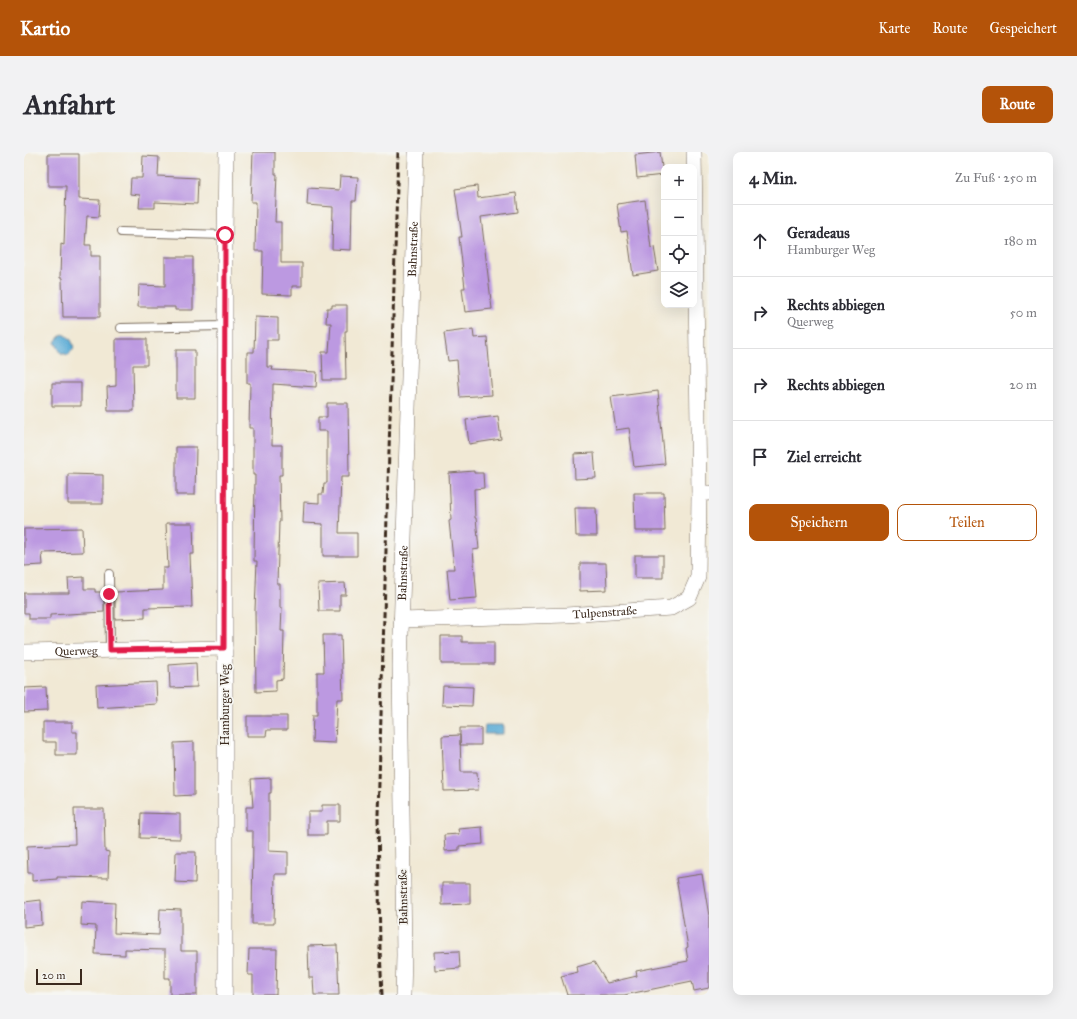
<!DOCTYPE html>
<html lang="de">
<head>
<meta charset="utf-8">
<style>
	body { margin:0; font-family:"IM FELL Great Primer",serif; background:#f2f2f3; color:#2b2b33 }
	.controls { position:absolute; right:12px; top:12px; display:grid; overflow:hidden; border-radius:8px; box-shadow:0 4px 16px #0002 }
	.controls button { width:36px; height:36px; display:grid; place-items:center; padding:0; border:0; border-bottom:1px solid #e1e1e2; background:#fff; color:#2b2b33; font:20px sans-serif }
	.scale { position:absolute; left:12px; bottom:10px; width:46px; box-sizing:border-box; padding-left:4px; border:2px solid #3b2a1e; border-top:0; font-size:11px; line-height:14px; white-space:nowrap; color:#3b2a1e; -webkit-text-stroke:3px #f6f6f2; paint-order:stroke }
	.stop { position:absolute; width:12px; height:12px; margin:-9px; border:3px solid #e11d48; border-radius:50%; background:#fff }
	.stop.end { background:#e11d48; border-color:#fff; box-shadow:0 1px 4px #0008 }
	.list { margin:0; padding:0; list-style:none }
	h2 { display:flex; justify-content:space-between; align-items:center; height:52px; margin:0; padding:0 16px; font-size:17px }
	h2 small { font-size:13px; font-weight:400; color:#7c7c81 }
	.list li { display:grid; grid-template-columns:26px 1fr auto; gap:12px; align-items:center; box-sizing:border-box; height:72px; padding:0 16px; border-top:1px solid #e1e1e2 }
	.list b { display:block; font-size:15px; white-space:nowrap }
	.list p { margin:0; font-size:13px; white-space:nowrap; color:#7c7c81 }
	.list em { font-size:13px; font-style:normal; color:#7c7c81 }
	.actions { display:flex; gap:8px; padding:12px 16px }
	.actions a { flex:1; padding:9px 0; border:1px solid #b45309; border-radius:8px; text-align:center; font-size:14px; color:#b45309 }
	.actions .main { background:#b45309; color:#fff }
	.icon { flex:none; width:22px; height:22px; fill:none; stroke:currentColor; stroke-width:2; stroke-linecap:round; stroke-linejoin:round }
	.map { position:relative; flex:none; width:685px; height:843px; overflow:hidden; border-radius:8px }
	header { display:flex; align-items:center; gap:24px; box-sizing:border-box; height:56px; padding:0 20px; background:#b45309; color:#fff }
	header strong { font-size:19px }
	nav { display:flex; gap:22px; margin-inline-start:auto; font-size:14px }
	.intro { display:flex; align-items:center; justify-content:space-between; box-sizing:border-box; height:96px; padding:0 24px }
	h1 { margin:0; font-size:28px }
	.button { padding:10px 18px; border-radius:8px; background:#b45309; color:#fff; font-size:14px; font-weight:700 }
	main { display:flex; gap:24px; padding:0 24px }
	aside { flex:1; background:#fff; border-radius:8px; box-shadow:0 4px 16px #0002 }
	.map>svg:first-child { display:block }
</style>
</head>
<body>
<header>
<strong>Kartio</strong>
<nav><a>Karte</a><a>Route</a><a>Gespeichert</a></nav>
</header>
<div class="intro"><h1>Anfahrt</h1><a class="button">Route</a></div>
<main>
<div class="map">
<svg width="685" height="843" viewBox="0 0 685 843">
	<rect width="100%" height="100%" fill="#f6f6f2"/>
	<filter id="ink" filterUnits="userSpaceOnUse"><feTurbulence type="fractalNoise" baseFrequency=".025" numOctaves="2"/><feDisplacementMap in="SourceGraphic" scale="8" xChannelSelector="R" yChannelSelector="G"/><feConvolveMatrix kernelMatrix="1 2 1 2 8 2 1 2 1" color-interpolation-filters="sRGB"/></filter>
	<filter id="wash" filterUnits="userSpaceOnUse"><feTurbulence type="fractalNoise" baseFrequency=".012" numOctaves="4" result="noise"/><feDisplacementMap in="SourceGraphic" scale="16" xChannelSelector="R" yChannelSelector="G"/><feGaussianBlur stdDeviation="0.9" result="paint"/><feColorMatrix in="noise" values="0 0 0 0 0 0 0 0 0 0 0 0 0 0 0 0 0 1.4 0 .05"/><feComposite in="paint" operator="in"/></filter>
	<g filter="url(#wash)">
		<rect width="100%" height="100%" fill="#f1e9d5"/>
		<path fill="#5aabd5" stroke="#4a6a7a" d="M 39,182 C 46,185 48,188 50,196 L 44,203 L 37,201 L 31,190 L 35,185 Z
			M 461,573 L 479,573 L 479,582 L 460,582 Z"/>
		<g id="blocks">
			<path fill="#bc99e1" d="M 229,0 L 251,0 L 251,22 L 253,22 L 251,70 L 257,70 L 257,111 L 278,111 L 278,134 L 268,134 L 268,143 L 238,142 L 239,99 L 231,99 L 232,50 L 227,50 Z
				M 636,0 L 639,23 L 613,26 L 611,3 Z
				M 24,2 L 55,2 L 55,47 L 76,48 L 75,65 L 63,64 L 61,93 L 67,93 L 67,104 L 76,104 L 76,165 L 39,165 L 38,126 L 36,126 L 37,92 L 40,93 L 42,34 L 24,34 Z
				M 119,4 L 135,5 L 134,24 L 174,26 L 173,52 L 131,50 L 131,56 L 115,56 L 116,43 L 106,42 L 107,26 L 118,26 Z
				M 316,24 L 334,25 L 332,49 L 328,49 L 327,98 L 308,97 L 309,55 L 283,53 L 284,36 L 315,38 Z
				M 453,34 L 454,46 L 492,41 L 494,60 L 457,65 L 468,157 L 441,160 L 438,136 L 441,136 L 435,85 L 438,85 L 431,37 Z
				M 621,48 L 627,96 L 630,95 L 634,119 L 609,123 L 603,79 L 597,80 L 593,52 Z
				M 141,105 L 169,105 L 169,158 L 151,158 L 151,155 L 114,155 L 115,133 L 141,134 Z
				M 308,153 L 323,153 L 323,179 L 321,179 L 322,228 L 299,228 L 298,200 L 305,200 L 307,171 L 302,171 L 303,156 L 308,156 Z
				M 231,165 L 254,166 L 254,188 L 243,188 L 243,215 L 249,215 L 248,218 L 293,220 L 292,235 L 249,232 L 248,293 L 258,293 L 258,323 L 255,323 L 256,370 L 255,370 L 253,432 L 256,432 L 256,456 L 258,456 L 257,479 L 260,479 L 259,527 L 252,528 L 252,539 L 232,540 L 231,458 L 233,409 L 230,409 L 231,323 L 229,323 L 229,276 L 225,276 L 226,231 L 223,231 L 223,200 L 230,200 Z
				M 449,177 L 450,186 L 463,185 L 468,243 L 436,245 L 433,208 L 424,209 L 420,181 Z
				M 92,187 L 123,187 L 123,213 L 109,213 L 110,259 L 84,259 L 83,235 L 92,234 Z
				M 152,198 L 171,198 L 171,246 L 152,246 Z
				M 28,231 L 57,231 L 57,254 L 28,254 Z
				M 634,239 L 641,312 L 610,315 L 605,276 L 592,278 L 587,245 Z
				M 303,251 L 324,251 L 325,325 L 317,325 L 315,381 L 333,381 L 333,404 L 299,404 L 299,372 L 279,371 L 280,350 L 295,351 L 295,342 L 299,342 L 300,331 L 303,331 L 303,279 L 294,279 L 294,265 L 303,265 Z
				M 474,264 L 477,287 L 445,292 L 442,268 Z
				M 152,295 L 172,295 L 171,343 L 152,343 Z
				M 570,301 L 572,326 L 551,327 L 550,302 Z
				M 450,319 L 450,321 L 459,321 L 460,336 L 450,337 L 451,366 L 452,366 L 455,397 L 449,398 L 453,446 L 426,448 L 423,417 L 430,417 L 425,369 L 427,368 L 425,321 Z
				M 44,322 L 79,323 L 79,352 L 44,352 Z
				M 610,341 L 640,341 L 641,379 L 611,379 Z
				M 551,356 L 572,356 L 573,384 L 552,384 Z
				M 142,371 L 169,371 L 170,402 L 166,402 L 168,455 L 121,456 L 121,466 L 91,467 L 91,440 L 139,438 L 139,416 L 144,416 Z
				M 58,376 L 59,400 L 18,401 L 19,413 L 0,414 L 0,377 Z
				M 611,403 L 639,403 L 639,426 L 611,426 Z
				M 556,411 L 582,411 L 583,438 L 556,439 Z
				M 60,425 L 60,437 L 71,437 L 71,440 L 80,440 L 80,460 L 26,463 L 26,467 L 5,467 L 5,461 L 0,461 L 0,441 L 45,441 L 44,426 Z
				M 321,431 L 322,443 L 316,443 L 316,459 L 295,459 L 294,432 Z
				M 299,483 L 317,483 L 319,547 L 313,547 L 311,591 L 288,590 L 289,563 L 293,563 L 293,520 L 300,520 Z
				M 417,484 L 438,484 L 438,490 L 470,490 L 470,512 L 417,512 Z
				M 172,511 L 173,535 L 146,536 L 145,513 Z
				M 132,530 L 133,552 L 73,556 L 72,533 Z
				M 419,534 L 449,535 L 448,554 L 418,553 Z
				M 22,535 L 23,559 L 0,560 L 0,536 Z
				M 223,564 L 263,564 L 263,578 L 243,578 L 242,584 L 223,584 Z
				M 19,570 L 48,570 L 48,580 L 53,580 L 53,603 L 32,603 L 32,590 L 19,590 Z
				M 436,576 L 457,576 L 457,593 L 436,593 Z
				M 436,583 L 437,620 L 453,620 L 454,638 L 420,639 L 418,584 Z
				M 170,590 L 170,643 L 151,644 L 150,591 Z
				M 247,626 L 247,641 L 245,641 L 245,699 L 264,700 L 264,722 L 251,722 L 250,772 L 228,772 L 229,679 L 222,679 L 222,655 L 229,655 L 227,627 Z
				M 298,653 L 316,653 L 316,669 L 303,669 L 303,683 L 284,683 L 284,660 L 298,660 Z
				M 50,657 L 80,657 L 81,699 L 85,700 L 84,726 L 33,725 L 33,727 L 8,729 L 8,721 L 4,721 L 3,694 L 51,692 Z
				M 117,661 L 156,662 L 156,687 L 116,686 Z
				M 458,675 L 459,692 L 435,694 L 435,698 L 421,699 L 420,683 L 435,682 L 434,677 Z
				M 152,700 L 172,700 L 171,731 L 151,730 Z
				M 678,722 L 685,764 L 685,836 L 670,839 L 668,829 L 600,843 L 543,843 L 537,824 L 554,820 L 553,815 L 570,810 L 583,831 L 613,824 L 612,819 L 664,809 L 662,796 L 664,795 L 652,726 Z
				M 418,731 L 446,731 L 446,752 L 418,753 Z
				M 17,748 L 18,773 L 0,775 L 0,750 Z
				M 58,749 L 91,751 L 90,781 L 135,783 L 136,757 L 157,758 L 157,799 L 173,799 L 173,843 L 146,843 L 146,826 L 141,826 L 141,798 L 101,797 L 101,803 L 71,802 L 72,774 L 57,773 Z
				M 313,793 L 315,843 L 290,843 L 289,826 L 285,826 L 284,794 Z
				M 225,797 L 253,797 L 252,843 L 229,843 L 229,823 L 224,823 Z
				M 435,799 L 436,816 L 411,818 L 410,800 Z"/>
		</g>
	</g>
	<g filter="url(#ink)">
		<use href="#blocks" fill-opacity="0" stroke="#7b6d5e" stroke-width="1"/>
		<g fill="none" stroke-linecap="round" stroke-linejoin="round">
			<defs>
				<path id="lane" d="M 97,80 L 201,83
					M 97,176 L 201,174
					M 85,422 L 86,498"/>
				<g id="street">
					<path d="M 670,0 L 675,342"/>
					<path id="s1" d="M 377,468 L 542,463 L 647,456 L 665,446 L 674,425 L 675,342 L 685,341"/>
					<path id="s2" d="M 0,500 L 201,496"/>
					<path d="M 201,843 L 201,83 L 202,0"/>
					<path id="s3" d="M 379,843 L 380,803 L 376,514 L 392,0"/>
				</g>
			</defs>
			<use href="#lane" stroke="#7b6d5e" stroke-width="10"/>
			<use href="#street" stroke="#7b6d5e" stroke-width="16"/>
			<use href="#lane" stroke="#fff" stroke-width="8"/>
			<use href="#street" stroke="#fff" stroke-width="15"/>
			<path stroke="#3b2a1e" stroke-width="3" stroke-dasharray="6 3" stroke-linecap="butt" d="M 358,843 L 356,797 L 354,663 L 374,0"/>
		</g>
	</g>
	<g fill="none" stroke-linecap="round" stroke-linejoin="round" filter="url(#ink)">
		<path stroke="#e11d48" stroke-width="5" d="M 85,442 L 86,498 L 200,496 L 201,83"/>
	</g>
	<g text-anchor="middle" dominant-baseline="central" stroke-width="3.5" stroke-linejoin="round" paint-order="stroke">
		<g font-size="12" fill="#3b2a1e" stroke="#f6f6f2">
			<text stroke="none"><textPath href="#s3" startOffset="746">Bahnstraße</textPath></text>
			<text stroke="none"><textPath href="#s3" startOffset="422">Bahnstraße</textPath></text>
			<text stroke="none"><textPath href="#s1" startOffset="204">Tulpenstraße</textPath></text>
			<text stroke="none"><textPath href="#s2" startOffset="52">Querweg</textPath></text>
			<text transform="translate(201 553) rotate(-90)">Hamburger Weg</text>
			<text transform="translate(379 745) rotate(-91)">Bahnstraße</text>
		</g>
	</g>
</svg>
<div class="controls">
<button>+</button>
<button>−</button>
<button><svg class="icon" aria-label="locate" viewBox="0 0 24 24"><circle cx="12" cy="12" r="6"/><path d="M12 2v4M12 18v4M2 12h4M18 12h4"/></svg></button>
<button><svg class="icon" aria-label="layers" viewBox="0 0 24 24"><path d="M12 4l9 5-9 5-9-5zM3 14l9 5 9-5"/></svg></button>
</div>
<div class="scale">20 m</div>
<div class="stop" style="left:201px;top:83px"></div>
<div class="stop end" style="left:85px;top:442px"></div>
</div>
<aside>
<h2>4 Min.<small>Zu Fuß · 250 m</small></h2>
<ul class="list">
<li><svg class="icon" aria-label="ahead" viewBox="0 0 24 24"><path d="M12 20V5M6 11l6-6 6 6"/></svg><div><b>Geradeaus</b><p>Hamburger Weg</p></div><em>180 m</em></li>
<li><svg class="icon" aria-label="right" viewBox="0 0 24 24"><path d="M7 20v-9h11M14 6l5 5-5 5"/></svg><div><b>Rechts abbiegen</b><p>Querweg</p></div><em>50 m</em></li>
<li><svg class="icon" aria-label="right" viewBox="0 0 24 24"><path d="M7 20v-9h11M14 6l5 5-5 5"/></svg><div><b>Rechts abbiegen</b></div><em>20 m</em></li>
<li><svg class="icon" aria-label="arrive" viewBox="0 0 24 24"><path d="M6 21V4h12l-3 4 3 4H6"/></svg><div><b>Ziel erreicht</b></div></li>
</ul>
<div class="actions"><a class="main">Speichern</a><a>Teilen</a></div>
</aside>
</main>
</body>
</html>
